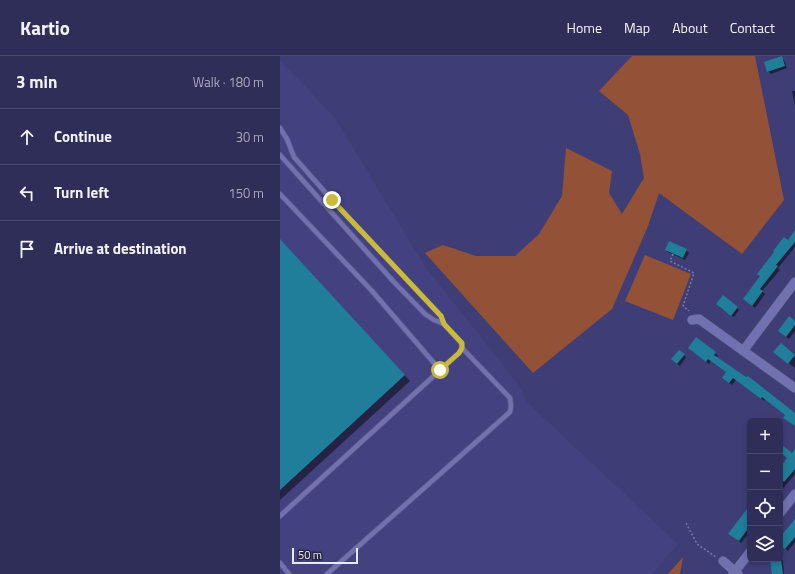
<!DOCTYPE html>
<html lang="en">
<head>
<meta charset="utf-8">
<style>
	body { margin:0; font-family:"Titillium Web",sans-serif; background:#3b3a61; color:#f1f3f6 }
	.controls { position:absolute; right:12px; bottom:12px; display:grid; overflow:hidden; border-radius:6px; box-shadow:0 2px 6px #0003 }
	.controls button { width:36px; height:36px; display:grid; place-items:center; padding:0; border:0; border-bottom:1px solid #4a4a6e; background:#2f2e58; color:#f1f3f6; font:20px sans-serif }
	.scale { position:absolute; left:12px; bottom:10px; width:66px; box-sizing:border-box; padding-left:4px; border:2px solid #e8e9fe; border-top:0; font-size:11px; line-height:14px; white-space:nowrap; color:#e8e9fe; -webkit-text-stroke:3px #282842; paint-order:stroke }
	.stop { position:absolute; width:12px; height:12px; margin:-9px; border:3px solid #c9ba3a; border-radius:50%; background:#fff }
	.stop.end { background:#c9ba3a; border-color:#fff; box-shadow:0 1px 4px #0008 }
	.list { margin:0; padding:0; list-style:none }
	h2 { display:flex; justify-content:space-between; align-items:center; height:52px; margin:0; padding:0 16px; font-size:17px }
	h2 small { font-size:13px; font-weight:400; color:#a7a8ba }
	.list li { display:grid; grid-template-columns:26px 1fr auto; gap:12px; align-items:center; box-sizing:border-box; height:56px; padding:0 16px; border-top:1px solid #4a4a6e }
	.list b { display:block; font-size:15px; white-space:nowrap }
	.list em { font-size:13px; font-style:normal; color:#a7a8ba }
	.icon { flex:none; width:22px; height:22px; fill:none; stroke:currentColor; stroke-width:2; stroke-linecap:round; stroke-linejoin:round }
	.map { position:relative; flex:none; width:515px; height:518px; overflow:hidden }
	header { display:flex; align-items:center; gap:24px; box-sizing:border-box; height:56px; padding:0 20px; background:#2f2e58; border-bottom:1px solid #4a4a6e }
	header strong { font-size:19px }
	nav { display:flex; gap:22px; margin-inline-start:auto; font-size:14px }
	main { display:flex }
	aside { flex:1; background:#2f2e58 }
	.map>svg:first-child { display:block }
</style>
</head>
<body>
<header>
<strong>Kartio</strong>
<nav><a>Home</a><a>Map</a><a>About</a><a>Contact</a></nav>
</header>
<main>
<aside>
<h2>3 min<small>Walk · 180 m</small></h2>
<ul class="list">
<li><svg class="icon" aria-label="ahead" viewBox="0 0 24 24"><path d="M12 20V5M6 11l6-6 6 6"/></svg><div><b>Continue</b></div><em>30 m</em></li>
<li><svg class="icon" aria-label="left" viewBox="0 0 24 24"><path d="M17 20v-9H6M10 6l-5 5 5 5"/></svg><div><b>Turn left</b></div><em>150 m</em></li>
<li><svg class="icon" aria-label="arrive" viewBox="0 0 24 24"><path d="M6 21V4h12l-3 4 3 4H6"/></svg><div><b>Arrive at destination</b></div></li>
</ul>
</aside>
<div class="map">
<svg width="515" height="518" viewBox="0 0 515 518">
	<rect width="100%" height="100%" fill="#3f3d75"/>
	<path fill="#444181" d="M 0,4 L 55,62 L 144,209 L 237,327 L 248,347 L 398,488 L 372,518 L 0,518 Z"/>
	<path fill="#935238" d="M 352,0 L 475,0 L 504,144 L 462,198 L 379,137 L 368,170 L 332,253 L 253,317 L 145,197 L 163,189 L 196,200 L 235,200 L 259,178 L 282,140 L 286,92 L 332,115 L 329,137 L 342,158 L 364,122 L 360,98 L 348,59 L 319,35 Z
		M 365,199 L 411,218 L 393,264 L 345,245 Z
		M 403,501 L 400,518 L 388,518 Z"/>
	<path fill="#0007" d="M 501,1 L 504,4 L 507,12 L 491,18 L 488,15 Z
		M 512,35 L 515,35 L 515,50 Z
		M 515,176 L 515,191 L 498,212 L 500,214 L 482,235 L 485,238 L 475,252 L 467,245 Z
		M 0,184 L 130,325 L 0,444 Z
		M 386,194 L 406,194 L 409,197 L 405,204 L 388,196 Z
		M 439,251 L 457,251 L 459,254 L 454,261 Z
		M 515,266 L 515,275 L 509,283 L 501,277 Z
		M 416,283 L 435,297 L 438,300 L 436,302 L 515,357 L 515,370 L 506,359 L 485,343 L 484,345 L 456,324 L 452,329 L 445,324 L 447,316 L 431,305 L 429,308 L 411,294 Z
		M 501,289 L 515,300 L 515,312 L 497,298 Z
		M 404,299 L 406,301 L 400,310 L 395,306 Z
		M 500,388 L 512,398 L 515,394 L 515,418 L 500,436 L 500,413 L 509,402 L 500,395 Z
		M 470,452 L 470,476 L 461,487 L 452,480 Z
		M 515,464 L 515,486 L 508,495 L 500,488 L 500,482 Z
		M 500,502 L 503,504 L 504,518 L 493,518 Z"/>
	<path fill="#207e9a" d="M 502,0 L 505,10 L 487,16 L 484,6 Z
		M 515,174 L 515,186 L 496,209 L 498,210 L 480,233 L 483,235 L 472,250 L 463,243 L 480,220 L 477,218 L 494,196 L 493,195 L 504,181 L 508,184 Z
		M 0,183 L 125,319 L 0,434 Z
		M 389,185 L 407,193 L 403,202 L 385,194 Z
		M 443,239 L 458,251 L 451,260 L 436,248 Z
		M 509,260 L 515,265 L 515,269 L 506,281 L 498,275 Z
		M 416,281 L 436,296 L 434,299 L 466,321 L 468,320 L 515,357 L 515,370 L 503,362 L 505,359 L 482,341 L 481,343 L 453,322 L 449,327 L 442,322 L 446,316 L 428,303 L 426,306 L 408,292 Z
		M 501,287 L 515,299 L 508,308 L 493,296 Z
		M 399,294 L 405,298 L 397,308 L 391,303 Z
		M 500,387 L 512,397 L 515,393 L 515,413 L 504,426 L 500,422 L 500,412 L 507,402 L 500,396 Z
		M 470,449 L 470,470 L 459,485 L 448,478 Z
		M 515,463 L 515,481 L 505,493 L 500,489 L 500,481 Z
		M 490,503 L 501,503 L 503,518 L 492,518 Z"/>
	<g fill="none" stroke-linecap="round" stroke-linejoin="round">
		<defs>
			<path id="lane" d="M 0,72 L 7,83 L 14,101 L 52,144 L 161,260 L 164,268 L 181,287 L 182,292 L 179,297 L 0,460
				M 0,99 L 113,225 L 145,258 L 154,264 L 164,268
				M 0,138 L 92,235 L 160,314
				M 0,507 L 9,518
				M 47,518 L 230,356 L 231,350 L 230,342 L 182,292"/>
			<path id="street" d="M 412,264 L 419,263 L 515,332
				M 463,295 L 515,226
				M 500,457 L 515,438
				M 443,505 L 458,518
				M 453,518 L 470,496"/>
		</defs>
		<use href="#lane" stroke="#595683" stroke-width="6"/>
		<use href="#street" stroke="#595683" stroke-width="10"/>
		<path stroke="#7a79a5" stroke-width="1.5" stroke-dasharray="2 2" stroke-linecap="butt" d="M 393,198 L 390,205 L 414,217 L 403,250 L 409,255
			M 406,467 L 417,488 L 436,501"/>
		<use href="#lane" stroke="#7171af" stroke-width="4.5"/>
		<use href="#street" stroke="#7171af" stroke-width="9"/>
	</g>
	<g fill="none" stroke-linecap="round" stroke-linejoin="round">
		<path stroke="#c9ba3a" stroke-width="5" d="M 52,144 L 161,260 L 164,268 L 182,287 L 182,292 L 179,297 L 160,314"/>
	</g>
</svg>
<div class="controls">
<button>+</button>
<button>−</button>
<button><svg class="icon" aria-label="locate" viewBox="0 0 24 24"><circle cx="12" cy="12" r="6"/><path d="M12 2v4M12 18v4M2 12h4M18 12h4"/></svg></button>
<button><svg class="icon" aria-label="layers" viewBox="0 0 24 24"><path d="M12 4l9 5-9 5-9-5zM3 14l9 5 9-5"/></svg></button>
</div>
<div class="scale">50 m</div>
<div class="stop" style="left:160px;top:314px"></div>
<div class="stop end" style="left:52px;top:144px"></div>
</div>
</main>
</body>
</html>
